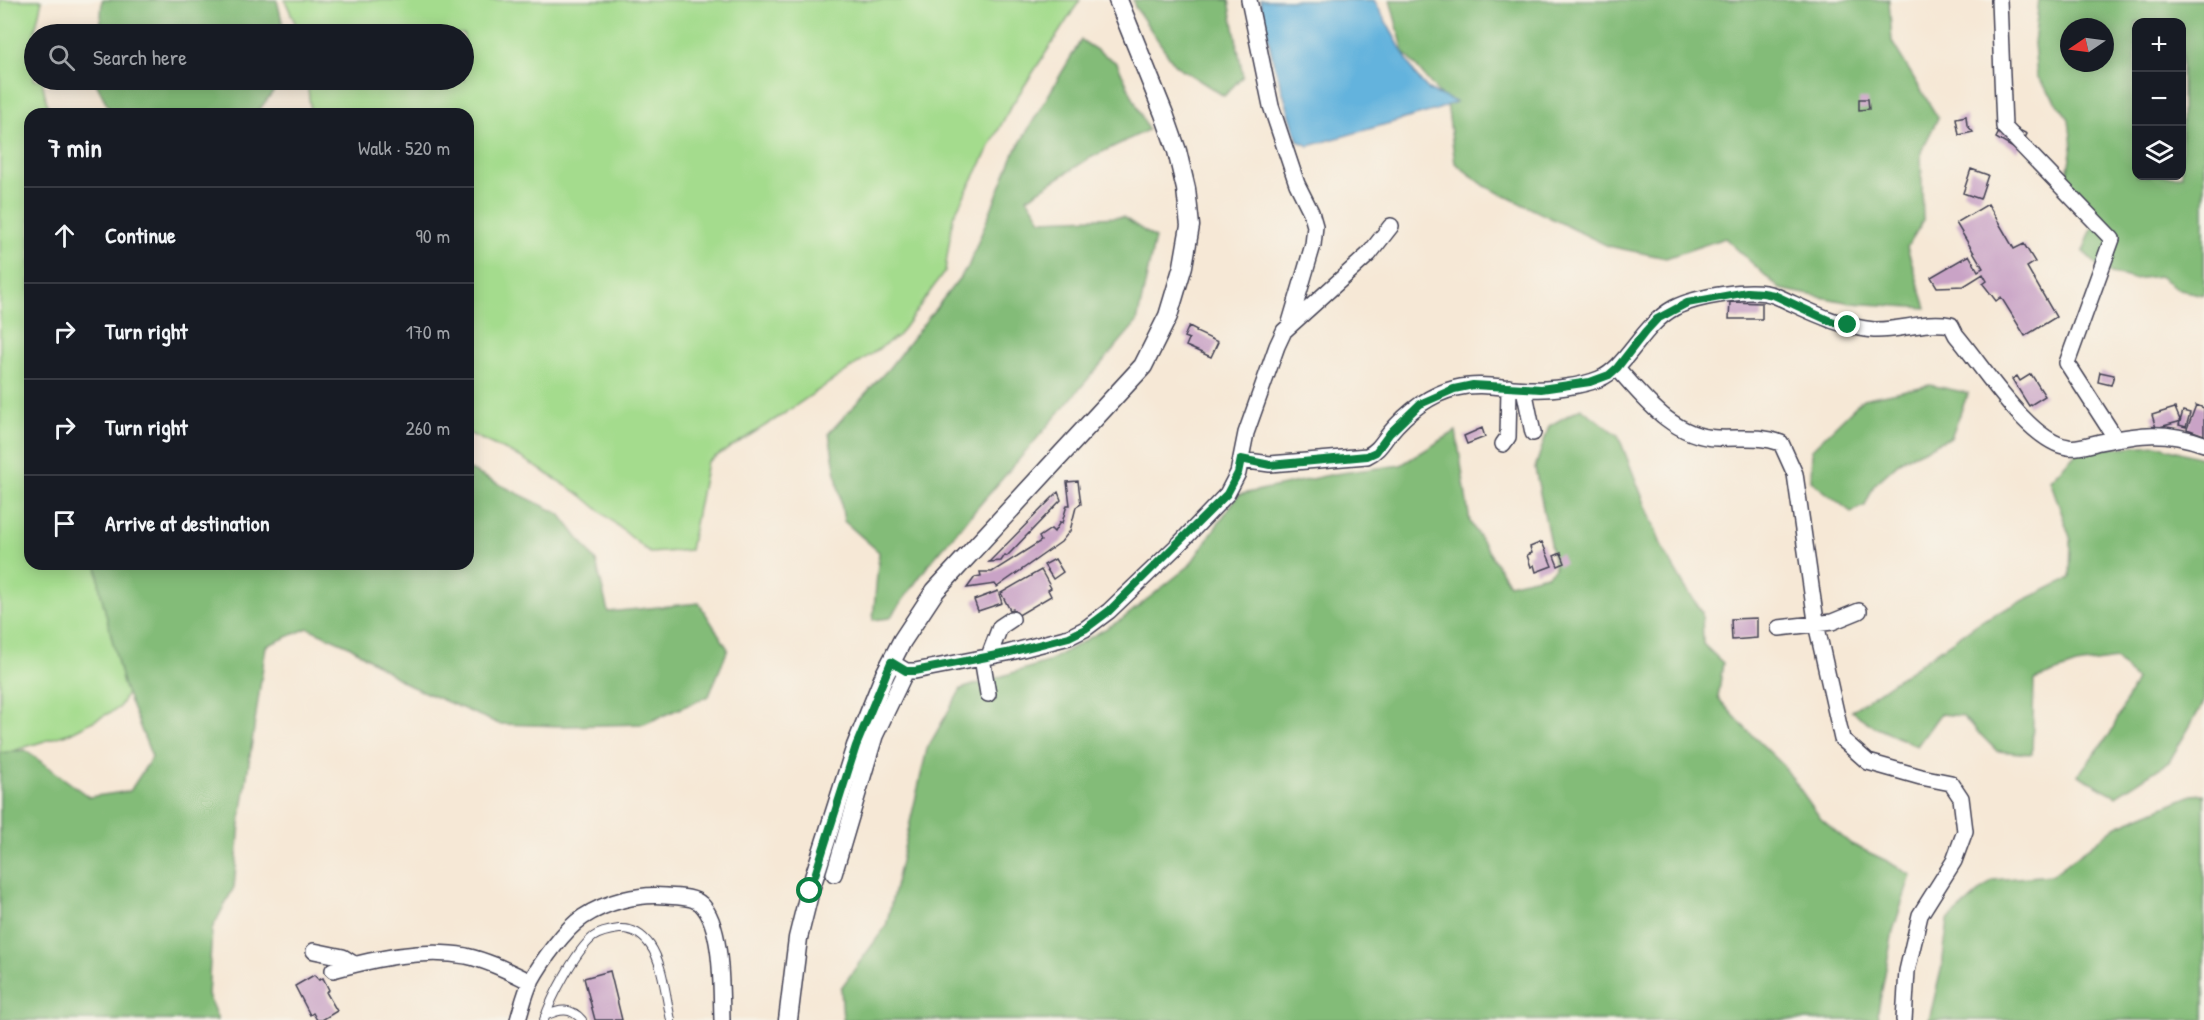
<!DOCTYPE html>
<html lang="en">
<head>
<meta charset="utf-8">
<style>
	body { margin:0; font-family:"Patrick Hand",sans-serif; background:#242831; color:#f1f3f6 }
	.controls { position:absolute; right:18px; top:18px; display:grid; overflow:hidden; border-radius:12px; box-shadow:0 3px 15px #0003 }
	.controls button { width:54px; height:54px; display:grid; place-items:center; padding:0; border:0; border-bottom:2px solid #363941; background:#171b24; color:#f1f3f6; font:30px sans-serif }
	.compass { position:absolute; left:2060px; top:18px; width:54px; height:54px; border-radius:50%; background:#171b24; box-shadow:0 3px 15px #0003; rotate:257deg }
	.stop { position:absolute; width:18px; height:18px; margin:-14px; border:4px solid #0b8043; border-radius:50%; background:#fff }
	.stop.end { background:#0b8043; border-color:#fff; box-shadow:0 2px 6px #0008 }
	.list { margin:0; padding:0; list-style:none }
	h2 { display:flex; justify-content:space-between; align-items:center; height:78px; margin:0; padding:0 24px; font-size:26px }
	h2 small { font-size:20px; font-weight:400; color:#9ea1a6 }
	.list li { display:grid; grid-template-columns:39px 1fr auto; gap:18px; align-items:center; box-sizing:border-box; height:96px; padding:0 24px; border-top:2px solid #363941 }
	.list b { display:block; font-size:22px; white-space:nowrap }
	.list em { font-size:20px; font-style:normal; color:#9ea1a6 }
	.icon { flex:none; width:33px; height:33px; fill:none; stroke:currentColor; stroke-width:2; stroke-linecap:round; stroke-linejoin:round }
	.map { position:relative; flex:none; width:2204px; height:1020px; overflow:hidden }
	.search { position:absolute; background:#171b24; box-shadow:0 3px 15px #0003; left:24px; top:24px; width:450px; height:66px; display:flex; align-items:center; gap:15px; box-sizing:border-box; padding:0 21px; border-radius:33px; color:#9ea1a6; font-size:22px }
	.panel { position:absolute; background:#171b24; box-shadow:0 3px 15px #0003; left:24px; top:108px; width:450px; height:462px; border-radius:18px }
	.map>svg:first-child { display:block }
</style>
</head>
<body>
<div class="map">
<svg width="2204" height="1020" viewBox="0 0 2204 1020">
	<rect width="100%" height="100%" fill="#f7f3e8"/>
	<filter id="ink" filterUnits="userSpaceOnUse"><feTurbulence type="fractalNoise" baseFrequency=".0167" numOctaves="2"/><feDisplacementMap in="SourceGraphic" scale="12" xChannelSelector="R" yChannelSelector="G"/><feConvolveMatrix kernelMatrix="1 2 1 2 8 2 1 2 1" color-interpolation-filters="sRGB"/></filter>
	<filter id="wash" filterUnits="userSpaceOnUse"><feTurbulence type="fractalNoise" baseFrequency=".008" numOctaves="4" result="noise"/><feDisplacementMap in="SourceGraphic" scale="24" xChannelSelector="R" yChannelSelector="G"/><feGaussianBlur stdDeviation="1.35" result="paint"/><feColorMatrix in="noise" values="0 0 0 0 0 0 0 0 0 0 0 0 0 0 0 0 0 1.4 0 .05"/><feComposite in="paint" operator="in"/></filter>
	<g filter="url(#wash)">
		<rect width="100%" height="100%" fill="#f6e8d6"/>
		<path fill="#a4dc8d" stroke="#637f64" stroke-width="1.5" d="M 0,0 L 42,0 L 34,35 L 34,80 L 42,80 L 49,114 L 30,114 L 30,564 L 140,564 L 152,647 L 119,708 L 70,733 L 0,755 Z
			M 285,0 L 1080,0 L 1010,108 L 953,217 L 945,271 L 899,335 L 779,417 L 707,462 L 690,550 L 650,553 L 581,495 L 522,458 L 468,433 L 468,114 L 311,114 L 307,80 L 464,80 L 464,34 L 300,34 Z"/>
		<path fill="#83bc78" stroke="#526f5a" stroke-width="1.5" fill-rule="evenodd" d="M 102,0 L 277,0 L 285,34 L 100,34 Z
			M 1133,0 L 1229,0 L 1243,76 L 1224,96 L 1175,65 L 1135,7 Z
			M 1390,0 L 1889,0 L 1892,42 L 1938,118 L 1921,152 L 1923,221 L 1907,247 L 1926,308 L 1851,303 L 1780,289 L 1725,238 L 1666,258 L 1608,246 L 1485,186 L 1455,163 L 1447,103 L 1404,52 Z
			M 2039,0 L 2204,0 L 2204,295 L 2180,290 L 2159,276 L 2134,279 L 2103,271 L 2083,251 L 2094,224 L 2064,192 L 2072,147 L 2069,119 L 2037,76 L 2034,43 ZM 2136,22 L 2182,22 L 2182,176 L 2136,176 ZM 2069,27 L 2105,27 L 2105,63 L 2069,63 Z
			M 1081,40 L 1117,63 L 1148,130 L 1088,159 L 1027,198 L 1041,220 L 1123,217 L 1155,238 L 1137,322 L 929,564 L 890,618 L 873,620 L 879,552 L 844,521 L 829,433 L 889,368 L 968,267 L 1013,155 Z
			M 96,80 L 282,80 L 256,114 L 112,114 L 96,83 Z
			M 1930,385 L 1968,393 L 1951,437 L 1902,460 L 1874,485 L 1865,506 L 1851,512 L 1811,481 L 1812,449 L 1863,399 Z
			M 1581,408 L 1618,435 L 1662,547 L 1685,587 L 1702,612 L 1703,644 L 1723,663 L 1718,698 L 1746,729 L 1783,765 L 1821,819 L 1851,844 L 1885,860 L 1911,875 L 1893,931 L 1878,1011 L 1879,1020 L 843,1020 L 841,988 L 886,926 L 927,749 L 961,689 L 1047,662 L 1121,620 L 1189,566 L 1238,495 L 1334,474 L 1401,465 L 1456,431 L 1470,522 L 1509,584 L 1547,575 L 1555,568 L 1535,468 L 1549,426 Z
			M 2157,445 L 2204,459 L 2204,702 L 2169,762 L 2116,796 L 2078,775 L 2110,734 L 2136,680 L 2116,659 L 2076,665 L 2034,680 L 2032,754 L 1997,751 L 1962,716 L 1940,714 L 1917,746 L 1875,727 L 1851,711 L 1983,620 L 2070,578 L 2071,540 L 2050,480 L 2079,450 Z
			M 468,469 L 560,514 L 596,561 L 608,612 L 699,603 L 728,649 L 709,696 L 644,724 L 564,726 L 499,724 L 408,685 L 349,646 L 308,628 L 266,646 L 240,824 L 234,887 L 212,929 L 208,995 L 218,1020 L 0,1020 L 0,753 L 25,750 L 89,797 L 130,791 L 152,757 L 123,684 L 100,590 L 97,564 L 468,564 Z
			M 2204,794 L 2204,1020 L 1929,1020 L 1942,966 L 1948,920 L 1993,880 L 2052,875 L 2117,826 L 2192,795 Z"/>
		<path fill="#63b3dd" stroke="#426a8c" stroke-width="1.5" d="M 1260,0 L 1374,0 L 1416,76 L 1430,91 L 1456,102 L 1436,110 L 1309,146 L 1298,141 L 1273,60 Z"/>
		<g id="blocks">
			<path fill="#c9a3c6" d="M 1859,99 L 1868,99 L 1869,109 L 1859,110 Z
				M 1966,116 L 1967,125 L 1973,132 L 1959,135 L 1956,118 Z
				M 2004,122 L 2027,134 L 2018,151 L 1996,138 Z
				M 1971,169 L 1988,175 L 1980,199 L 1963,193 Z
				M 1988,204 L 2014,249 L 2024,244 L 2035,262 L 2027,267 L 2056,317 L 2025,336 L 2001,297 L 1996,301 L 1987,289 L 1983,284 L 1987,281 L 1983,274 L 1964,286 L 1937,287 L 1931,277 L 1969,255 L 1978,271 L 1983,268 L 1956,223 Z
				M 1730,302 L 1762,303 L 1762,319 L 1729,319 Z
				M 1189,326 L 1197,330 L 1196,332 L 1218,342 L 1211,357 L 1186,346 L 1189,339 L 1184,337 Z
				M 2100,372 L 2114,375 L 2111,385 L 2098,382 Z
				M 2031,374 L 2045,396 L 2029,406 L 2012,379 L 2017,376 L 2020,381 Z
				M 2196,405 L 2204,408 L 2204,435 L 2187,429 Z
				M 2175,408 L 2180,420 L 2178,422 L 2156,428 L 2152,415 Z
				M 2183,411 L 2190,413 L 2186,427 L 2179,425 Z
				M 1482,428 L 1485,437 L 1467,444 L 1464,436 Z
				M 1078,481 L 1081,504 L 1076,507 L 1070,531 L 1061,542 L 997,587 L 995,584 L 967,588 L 975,577 L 981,576 L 980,572 L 992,572 L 1041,541 L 1039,537 L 1051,529 L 1054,532 L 1060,522 L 1062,523 L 1067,505 L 1070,505 L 1067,482 Z
				M 1058,492 L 1061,500 L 1007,556 L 1005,555 L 1001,561 L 989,562 Z
				M 1542,542 L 1552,566 L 1536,572 L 1534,565 L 1531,567 L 1527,555 L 1532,553 L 1530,547 Z
				M 1561,553 L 1565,563 L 1558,566 L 1554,556 Z
				M 1055,559 L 1063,572 L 1053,579 L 1044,565 Z
				M 1041,570 L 1051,588 L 1048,590 L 1051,596 L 1017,616 L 1013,609 L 1010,610 L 1001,593 Z
				M 998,591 L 1002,603 L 978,611 L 974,600 Z
				M 1757,618 L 1757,638 L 1732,640 L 1731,619 Z
				M 610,971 L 622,1020 L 595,1020 L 584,978 Z
				M 314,975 L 319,980 L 323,978 L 329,990 L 326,992 L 337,1011 L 322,1020 L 317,1020 L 313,1013 L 310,1015 L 295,986 Z"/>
		</g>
	</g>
	<g filter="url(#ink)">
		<use href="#blocks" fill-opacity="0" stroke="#424052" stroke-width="1.5"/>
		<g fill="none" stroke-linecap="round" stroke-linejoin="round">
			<defs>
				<path id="service" d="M 545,1016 C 560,1009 571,1007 582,1020
					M 544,1020 C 551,998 575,952 593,937 C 600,932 611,930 619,929 C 632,928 642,934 650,945 C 663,963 666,998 671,1020"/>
				<path id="minor" d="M 1249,0 L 1271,106 L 1297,184 L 1311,212 L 1315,226 L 1313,245 L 1289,326
					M 1999,0 L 2004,127 L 2112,239 L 2067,363 L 2116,439
					M 1617,368 C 1644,398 1673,437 1717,438 C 1739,439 1759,435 1781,443 L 1795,474 L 1817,628 L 1842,739 L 1868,762 L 1921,777 L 1951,783 L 1961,798 L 1965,831 L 1954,861 L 1920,915 L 1907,971 L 1904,1020
					M 1524,389 L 1533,433
					M 1503,444 L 1508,437 L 1509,387
					M 1241,460 L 1270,464 L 1367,456 C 1378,451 1382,443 1389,434 C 1407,412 1428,395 1456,388 C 1481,382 1506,389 1532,389 C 1551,390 1582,386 1599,379 C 1627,368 1641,326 1674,308 C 1695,297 1754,286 1776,296 C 1808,310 1838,327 1874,330 C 1900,331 1925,320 1951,325 L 1956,335 C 1982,365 2029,442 2068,447 C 2077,449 2091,444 2100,442 C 2141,434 2164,430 2204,444
					M 1779,628 L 1832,622 L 1859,611
					M 989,656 L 1000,627 L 1012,619
					M 982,658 L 988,694
					M 891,662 L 906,671 L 915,671 L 1007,653 L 1069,637 L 1085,629 L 1109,611 L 1179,544 L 1227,494 L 1238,473 L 1246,433 L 1277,346 L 1284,331 L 1369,254 L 1391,226
					M 834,874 L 875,736 L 906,671
					M 314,951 L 343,957 L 354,964
					M 333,970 C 375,959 422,948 466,956 C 489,961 510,972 531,982
					M 518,1020 C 522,1007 525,993 531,981 C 542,961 565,929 583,917 C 606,902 639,893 666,896 C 677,897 693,896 701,904 C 723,925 721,991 722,1020"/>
				<path id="tertiary" d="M 788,1020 L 798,938 L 810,890 L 856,746 L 885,674 L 902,641 L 935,591 L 1143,366 L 1168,316 L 1183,266 L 1190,226 L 1186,189 L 1177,151 L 1164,114 L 1118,0"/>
			</defs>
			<use href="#service" stroke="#424052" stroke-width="10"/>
			<use href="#minor" stroke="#424052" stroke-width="18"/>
			<use href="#tertiary" stroke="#424052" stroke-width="21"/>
			<use href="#service" stroke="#fff" stroke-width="8"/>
			<use href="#minor" stroke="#fff" stroke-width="15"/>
			<use href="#tertiary" stroke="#fff" stroke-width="18"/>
		</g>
	</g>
	<g fill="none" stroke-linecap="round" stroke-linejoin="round" filter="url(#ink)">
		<path stroke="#0b8043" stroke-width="8" d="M 810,891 L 856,746 L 891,662 L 906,671 L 915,671 L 1007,653 L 1069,637 L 1085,629 L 1109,611 L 1227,494 L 1238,473 L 1241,459 L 1270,465 L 1367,456 L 1376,452 L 1390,433 L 1420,404 L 1454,389 L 1473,385 L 1541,389 L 1590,382 L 1609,375 L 1617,368 L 1645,332 L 1657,319 L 1687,303 L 1747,292 L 1763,293 L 1774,295 L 1830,321 L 1848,325"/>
	</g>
</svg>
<div class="controls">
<button>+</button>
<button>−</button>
<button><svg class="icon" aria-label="layers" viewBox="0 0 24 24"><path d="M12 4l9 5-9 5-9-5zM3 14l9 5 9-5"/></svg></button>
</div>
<svg class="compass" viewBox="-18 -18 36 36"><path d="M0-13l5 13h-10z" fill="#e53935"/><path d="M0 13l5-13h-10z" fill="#9ea1a6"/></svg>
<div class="stop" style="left:810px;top:891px"></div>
<div class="stop end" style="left:1848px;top:325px"></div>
<div class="search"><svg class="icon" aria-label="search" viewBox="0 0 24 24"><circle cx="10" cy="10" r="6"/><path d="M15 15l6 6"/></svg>Search here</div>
<section class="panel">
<h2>7 min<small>Walk · 520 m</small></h2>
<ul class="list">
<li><svg class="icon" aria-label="ahead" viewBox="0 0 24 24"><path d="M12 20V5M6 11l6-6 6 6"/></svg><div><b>Continue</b></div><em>90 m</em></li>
<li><svg class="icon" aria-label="right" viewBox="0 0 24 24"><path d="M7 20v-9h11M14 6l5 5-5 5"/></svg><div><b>Turn right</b></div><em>170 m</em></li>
<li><svg class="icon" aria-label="right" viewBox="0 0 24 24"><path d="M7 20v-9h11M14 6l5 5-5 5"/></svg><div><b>Turn right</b></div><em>260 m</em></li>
<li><svg class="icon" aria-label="arrive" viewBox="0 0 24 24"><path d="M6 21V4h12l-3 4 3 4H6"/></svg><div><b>Arrive at destination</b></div></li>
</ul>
</section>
</div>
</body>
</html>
